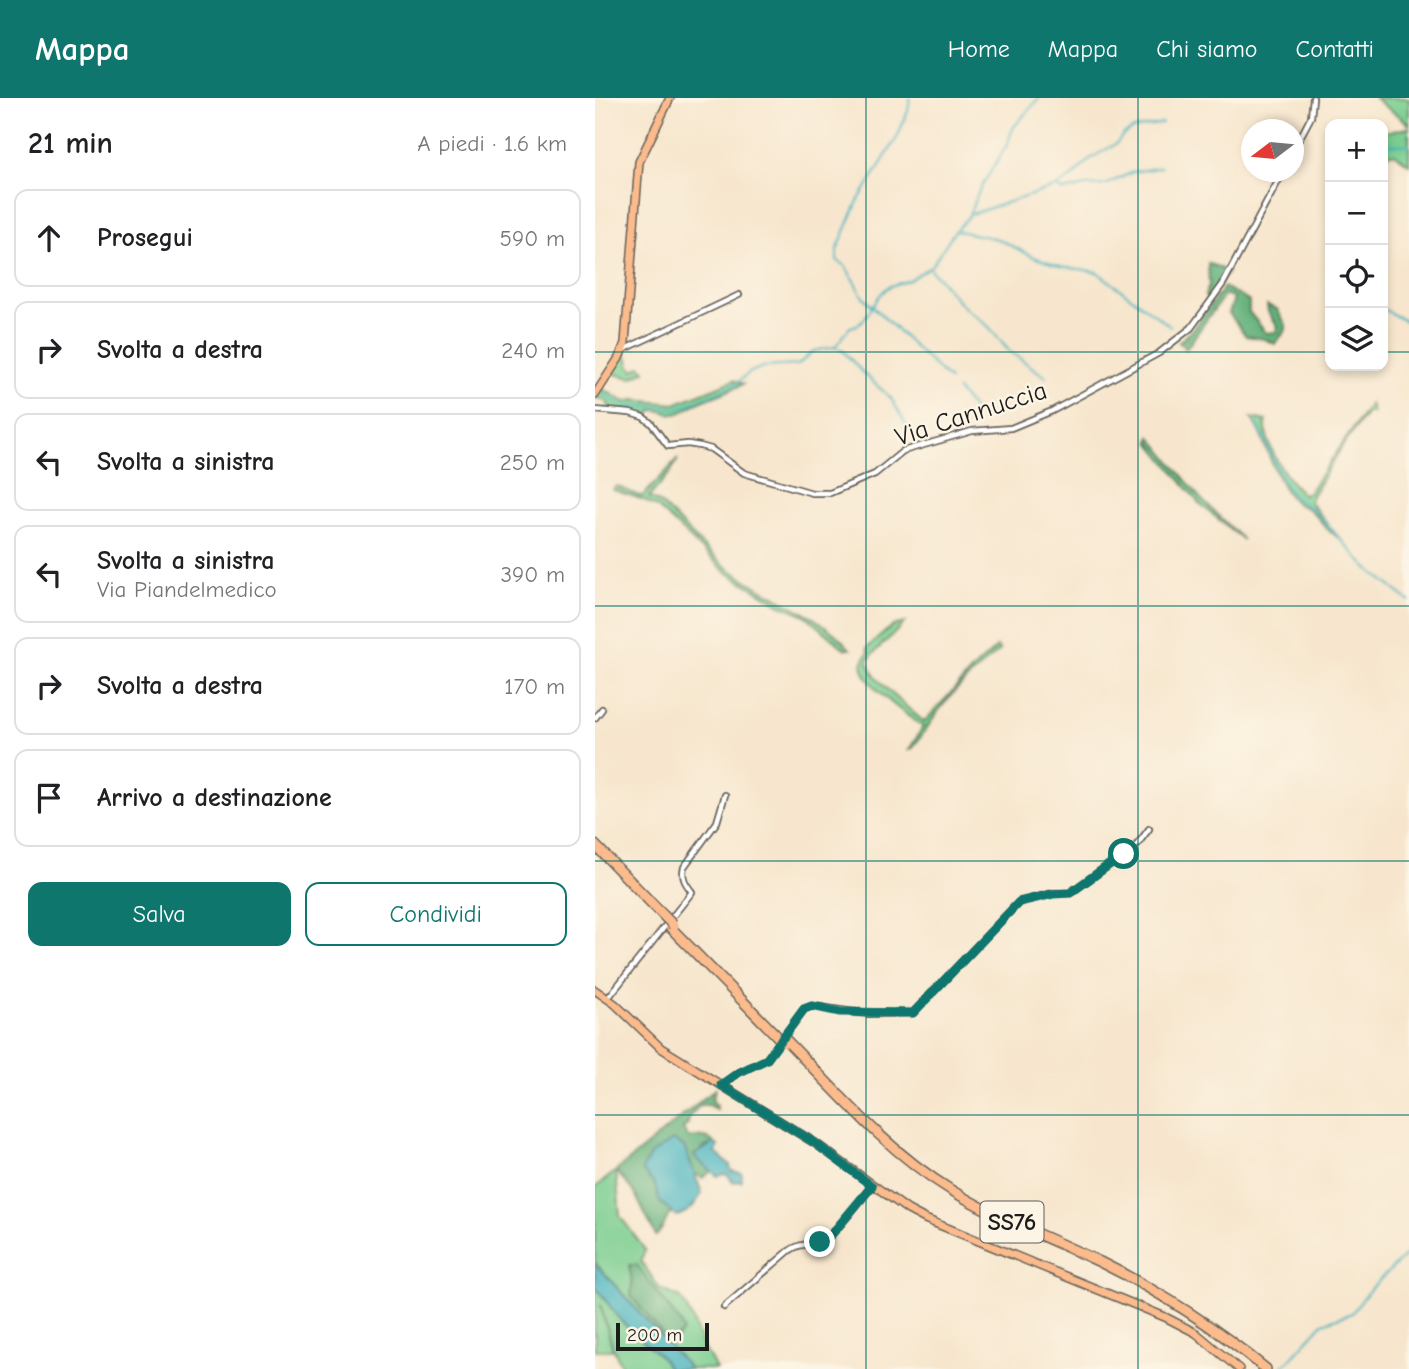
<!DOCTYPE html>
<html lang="it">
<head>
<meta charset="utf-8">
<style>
	body { margin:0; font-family:"Comic Neue",sans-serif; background:#f2f2f2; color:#202124 }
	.controls { position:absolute; right:21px; top:21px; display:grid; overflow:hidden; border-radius:14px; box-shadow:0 4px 10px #0003 }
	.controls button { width:63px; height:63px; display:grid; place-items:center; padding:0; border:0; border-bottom:2px solid #e0e0e0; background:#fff; color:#202124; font:35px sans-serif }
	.compass { position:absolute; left:646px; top:21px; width:63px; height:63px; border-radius:50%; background:#fff; box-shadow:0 4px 10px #0003; rotate:254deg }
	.scale { position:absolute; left:21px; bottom:18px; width:93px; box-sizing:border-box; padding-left:7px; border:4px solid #1c1c1c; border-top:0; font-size:19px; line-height:24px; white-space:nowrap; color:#1c1c1c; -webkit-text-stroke:5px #fcf5e5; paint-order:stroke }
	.stop { position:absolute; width:21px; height:21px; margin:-16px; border:5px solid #0f766e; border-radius:50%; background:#fff }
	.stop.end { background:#0f766e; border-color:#fff; box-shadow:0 2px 7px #0008 }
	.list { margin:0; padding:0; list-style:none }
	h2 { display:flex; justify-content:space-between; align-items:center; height:91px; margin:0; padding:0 28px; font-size:30px }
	h2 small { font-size:23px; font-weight:400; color:#757577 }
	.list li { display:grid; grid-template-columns:46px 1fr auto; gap:21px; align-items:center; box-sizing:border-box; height:98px; margin:0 14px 14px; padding:0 14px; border:2px solid #e0e0e0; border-radius:14px }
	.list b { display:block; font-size:26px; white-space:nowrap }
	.list p { margin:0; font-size:23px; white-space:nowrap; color:#757577 }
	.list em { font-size:23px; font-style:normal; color:#757577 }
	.actions { display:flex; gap:14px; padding:21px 28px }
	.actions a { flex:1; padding:16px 0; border:2px solid #0f766e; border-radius:14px; text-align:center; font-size:24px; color:#0f766e }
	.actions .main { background:#0f766e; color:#fff }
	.icon { flex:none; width:38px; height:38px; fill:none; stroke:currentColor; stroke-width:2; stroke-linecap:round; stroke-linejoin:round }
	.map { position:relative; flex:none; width:814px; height:1271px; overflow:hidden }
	header { display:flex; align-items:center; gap:42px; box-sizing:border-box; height:98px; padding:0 35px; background:#0f766e; color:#fff }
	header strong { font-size:33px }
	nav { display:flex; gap:38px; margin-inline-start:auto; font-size:24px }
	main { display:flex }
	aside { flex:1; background:#fff }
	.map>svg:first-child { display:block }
</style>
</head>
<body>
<header>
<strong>Mappa</strong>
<nav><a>Home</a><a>Mappa</a><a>Chi siamo</a><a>Contatti</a></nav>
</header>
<main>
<aside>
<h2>21 min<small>A piedi · 1.6 km</small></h2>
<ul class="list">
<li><svg class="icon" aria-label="ahead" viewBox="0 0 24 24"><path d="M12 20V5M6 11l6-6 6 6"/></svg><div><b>Prosegui</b></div><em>590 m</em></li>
<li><svg class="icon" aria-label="right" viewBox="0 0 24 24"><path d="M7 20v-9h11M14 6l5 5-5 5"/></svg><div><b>Svolta a destra</b></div><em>240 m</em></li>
<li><svg class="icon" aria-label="left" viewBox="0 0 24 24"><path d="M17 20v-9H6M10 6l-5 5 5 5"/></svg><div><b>Svolta a sinistra</b></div><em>250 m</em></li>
<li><svg class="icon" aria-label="left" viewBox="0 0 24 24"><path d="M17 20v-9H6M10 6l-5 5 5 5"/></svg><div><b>Svolta a sinistra</b><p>Via Piandelmedico</p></div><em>390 m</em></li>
<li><svg class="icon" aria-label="right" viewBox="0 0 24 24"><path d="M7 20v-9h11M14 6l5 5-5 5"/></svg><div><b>Svolta a destra</b></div><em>170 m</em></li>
<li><svg class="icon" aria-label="arrive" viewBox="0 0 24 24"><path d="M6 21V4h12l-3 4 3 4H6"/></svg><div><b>Arrivo a destinazione</b></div></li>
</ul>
<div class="actions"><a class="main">Salva</a><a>Condividi</a></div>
</aside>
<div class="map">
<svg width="814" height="1271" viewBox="0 0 814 1271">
	<rect width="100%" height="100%" fill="#fcf5e5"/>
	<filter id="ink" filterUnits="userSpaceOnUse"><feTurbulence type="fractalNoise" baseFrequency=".0143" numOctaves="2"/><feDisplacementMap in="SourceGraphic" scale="14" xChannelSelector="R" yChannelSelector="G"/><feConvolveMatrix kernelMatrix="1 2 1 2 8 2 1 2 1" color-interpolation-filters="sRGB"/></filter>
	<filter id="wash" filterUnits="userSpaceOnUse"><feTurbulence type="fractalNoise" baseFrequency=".00686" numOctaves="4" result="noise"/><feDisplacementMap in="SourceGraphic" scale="28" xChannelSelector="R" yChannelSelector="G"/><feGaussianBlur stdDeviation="1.57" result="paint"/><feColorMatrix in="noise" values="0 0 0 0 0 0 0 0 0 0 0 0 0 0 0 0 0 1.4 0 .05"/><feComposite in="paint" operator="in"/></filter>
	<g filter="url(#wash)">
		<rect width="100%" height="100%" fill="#f7e6cd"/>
		<path fill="#79cd90" stroke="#4a7456" stroke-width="2" d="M 780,0 L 814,0 L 814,27 C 805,17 790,10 780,0 Z
			M 814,30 L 814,66 L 800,56 L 788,55 L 788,34 Z
			M 29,254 L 33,260 L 34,267 L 39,272 L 46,268 L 50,273 L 36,280 L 16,275 Z
			M 139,282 L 148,286 C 132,294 116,299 100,306 C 93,309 88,316 79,316 C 72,316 66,311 58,312 L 52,319 L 41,315 L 15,312 L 12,304 L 0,299 L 6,290 L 30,304 L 39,302 L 80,306 Z
			M 775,306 L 778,315 L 772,315 L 750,344 L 716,399 L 715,404 L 743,439 C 731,434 726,421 716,413 C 711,408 703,408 698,402 C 679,382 672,344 657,320 L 671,323 C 668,346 691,381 708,396 L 714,394 Z
			M 556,339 L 605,400 L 648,442 L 604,405 L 555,344 Z
			M 83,361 L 75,375 L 54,399 L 66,406 C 88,427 109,451 133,470 C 172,500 222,512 255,551 L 250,551 L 210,517 L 186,507 L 131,474 L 63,410 L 49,402 L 18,392 L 21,388 L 45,398 L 49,397 Z
			M 309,525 C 298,538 284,548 273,562 C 275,581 314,610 329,624 L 379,570 L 402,549 L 405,552 C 383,571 359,591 342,615 C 334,627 326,639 317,651 L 314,652 L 328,629 C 315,619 261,583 268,563 C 269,560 272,557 274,554 L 272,550 L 297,528 Z
			M 21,1073 L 25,1118 L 50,1152 L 46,1163 L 65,1191 L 86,1200 L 96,1218 L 108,1248 L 121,1271 L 95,1271 L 0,1165 L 0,1090 Z
			M 0,1188 L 26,1223 L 67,1259 L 74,1271 L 29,1271 C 16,1253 13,1227 5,1206 L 18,1252 L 0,1252 Z"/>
		<path fill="#62b07a" stroke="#3f664b" stroke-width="2" d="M 613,165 L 633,174 L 613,202 L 610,197 L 614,187 Z
			M 629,189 L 654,203 L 654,214 L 671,235 L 681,234 L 683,229 L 673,214 L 672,207 L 682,211 L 691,227 L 691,232 L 680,246 L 669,241 L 651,238 L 634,215 L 639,201 L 630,196 L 591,251 L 584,244 L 596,233 Z
			M 120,991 L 117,1002 L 122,1008 L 122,1012 L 113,1007 L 105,1007 L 94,1019 L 93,1026 L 88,1031 L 93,1039 L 113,1040 L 119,1045 L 108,1050 L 100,1059 L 117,1073 L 107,1080 L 99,1075 L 89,1049 L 60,1087 L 65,1104 L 76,1114 C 70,1122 68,1132 61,1138 L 39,1094 L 21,1073 Z
			M 34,1167 L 42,1167 L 86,1226 L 88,1233 L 78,1244 L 66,1235 L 36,1198 L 37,1184 Z"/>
		<path fill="#45b3bf" stroke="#30686e" stroke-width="2" d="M 78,1042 L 89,1049 L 107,1095 C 100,1107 95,1114 82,1118 L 65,1104 L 60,1087 L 47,1072 L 55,1057 Z
			M 119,1045 L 123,1048 L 121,1055 L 135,1067 L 136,1073 L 147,1075 L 147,1083 L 138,1084 L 132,1076 L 122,1078 L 100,1059 L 99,1057 Z
			M 0,1165 L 95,1271 L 74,1271 L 66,1259 L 26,1223 L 0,1188 Z"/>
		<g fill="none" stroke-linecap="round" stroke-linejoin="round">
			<path stroke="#45b3bf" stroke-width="2" d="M 315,0 L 313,13 L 302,40 L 263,103 L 242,152 L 242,162 L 251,169 L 268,199 L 354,282
				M 788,46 L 814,47
				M 463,90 L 469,93 L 490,88 L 510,87 L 538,74 L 566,69
				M 376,116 L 461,89 L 478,78 L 495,61 L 522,45 L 528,37 L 539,31 L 567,25
				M 363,133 L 403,141 L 439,159 L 465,168 L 502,174 L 575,228
				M 335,171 L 368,208 L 393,228 L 414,253 L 451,279
				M 788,211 L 814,225
				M 240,249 L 247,252 L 271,278 L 296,300 L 314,332
				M 362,292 L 379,312
				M 4,294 L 28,308 L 64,309 L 83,311 L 138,288 L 154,275 L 167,269 L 203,267 L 218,253 L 240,249 L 255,229 L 263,227 L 269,221 L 285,197 L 293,189 L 314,182 L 336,168 L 359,134 L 373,119 L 385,91 L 412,47 L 418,30 L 444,0
				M 662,326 L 691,389 L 700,400 L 719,412 L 771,469 L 814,503
				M 686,1271 L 728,1225 L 757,1215 L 776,1190 L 814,1154"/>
		</g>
	</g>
	<g filter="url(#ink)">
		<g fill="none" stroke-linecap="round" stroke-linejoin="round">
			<defs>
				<path id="minor" d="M 698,53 L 716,19 L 718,0
					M 28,252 L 144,197
					M 0,312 L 35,315 L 48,319 L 56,325 L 73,348 L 93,346 L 105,348 L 116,351 L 149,375 L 217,395 L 235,395 L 280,376 L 308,353 L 377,333 L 416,330 L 457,313 L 564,255 L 596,230 L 628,186 L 688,74
					M 0,620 L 7,611
					M 13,900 L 97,794 C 91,786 86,780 89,769 L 122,724 L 130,697
					M 126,987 L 143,975 L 172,961 L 209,911 L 217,908 L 273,916 L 318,915 L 424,804 L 458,795 L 475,795 L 542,747 L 554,731
					M 129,1209 L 194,1153 C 207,1144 212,1148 225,1144 C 238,1140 267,1100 277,1088"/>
				<path id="major" d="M 0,297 L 24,260 L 30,245 L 44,64 L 75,0
					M 0,892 L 20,906 L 66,950 L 220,1045 L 313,1112 L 330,1121 L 570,1219 L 601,1235 L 644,1271"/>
				<path id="highway" d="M 0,747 L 71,820
					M 75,829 L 184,940
					M 191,942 C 242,994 292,1053 356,1092 C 403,1121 455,1140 505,1164 C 564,1193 620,1229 671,1271"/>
			</defs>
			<use href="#minor" stroke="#69635a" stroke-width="8"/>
			<use href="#major" stroke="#69635a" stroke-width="10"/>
			<use href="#highway" stroke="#69635a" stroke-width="12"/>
			<use href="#minor" stroke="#fff" stroke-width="4.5"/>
			<use href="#major" stroke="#fbbb8c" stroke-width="7"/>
			<use href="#highway" stroke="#fbbb8c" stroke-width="9"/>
			<defs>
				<path id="highway-bridge" d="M 71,820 L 78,827
					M 184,940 L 188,945"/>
			</defs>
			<use href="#highway-bridge" stroke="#69635a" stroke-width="12" stroke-linecap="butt"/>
			<use href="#highway-bridge" stroke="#fbbb8c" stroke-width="9"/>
		</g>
	</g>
	<g fill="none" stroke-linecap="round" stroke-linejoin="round" filter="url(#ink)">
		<path stroke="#0f766e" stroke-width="9" d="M 225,1144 L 236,1137 L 277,1088 L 220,1045 L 126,987 L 143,975 L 172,961 L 209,911 L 217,908 L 245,914 L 318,915 L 424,804 L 458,796 L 475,795 L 529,756"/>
	</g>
	<path fill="none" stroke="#0f766e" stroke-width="2" stroke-opacity="0.55" d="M 271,0 L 271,1271M 543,0 L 543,1271M 0,254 L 735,254M 788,254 L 814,254M 0,508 L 814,508M 0,763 L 814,763M 0,1017 L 814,1017"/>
	<g text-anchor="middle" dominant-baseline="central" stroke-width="5" stroke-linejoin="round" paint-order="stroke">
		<rect fill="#fcf5e5" stroke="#5f5d58" stroke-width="2" x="385.5" y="1103.5" width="63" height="41" rx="5"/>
		<g font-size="24" font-weight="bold" fill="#1c1c1c">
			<text x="417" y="1124">SS76</text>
		</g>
		<g font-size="26" fill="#1c1c1c" stroke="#fcf5e5">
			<text transform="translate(376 316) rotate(-18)">Via Cannuccia</text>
		</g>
	</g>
</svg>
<div class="controls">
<button>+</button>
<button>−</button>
<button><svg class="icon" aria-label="locate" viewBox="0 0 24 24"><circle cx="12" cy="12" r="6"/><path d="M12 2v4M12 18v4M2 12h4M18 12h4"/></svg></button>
<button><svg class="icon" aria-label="layers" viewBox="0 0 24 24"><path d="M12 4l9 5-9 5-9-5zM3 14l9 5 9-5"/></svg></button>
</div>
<svg class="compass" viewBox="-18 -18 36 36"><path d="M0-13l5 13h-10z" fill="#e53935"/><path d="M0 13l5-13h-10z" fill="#757577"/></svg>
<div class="scale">200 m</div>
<div class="stop" style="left:529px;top:756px"></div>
<div class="stop end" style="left:225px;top:1144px"></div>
</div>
</main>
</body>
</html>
